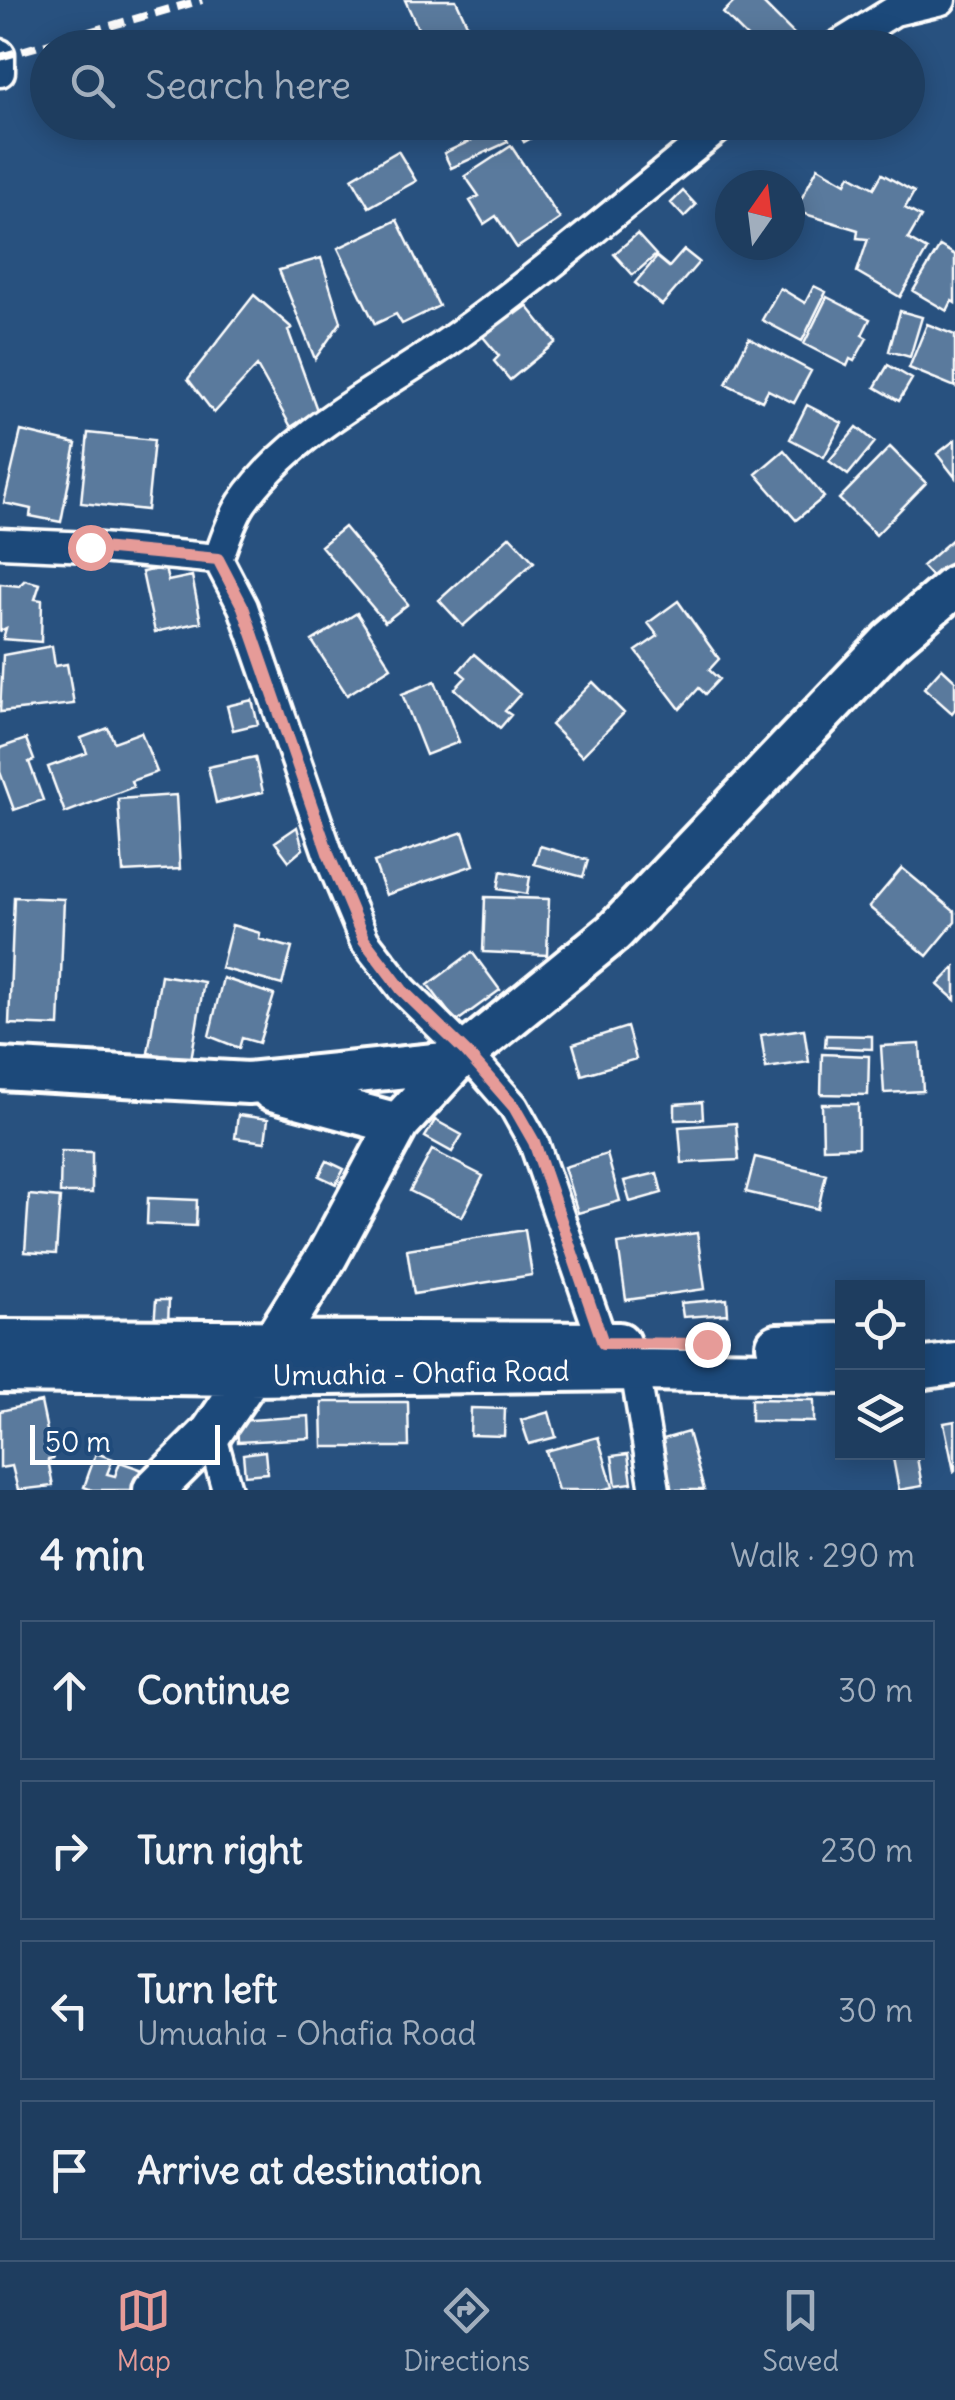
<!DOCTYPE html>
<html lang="en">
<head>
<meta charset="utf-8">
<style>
	body { margin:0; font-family:Delius,sans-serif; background:#264465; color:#f1f3f6 }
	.controls { position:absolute; right:30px; bottom:30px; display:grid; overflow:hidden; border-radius:0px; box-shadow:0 5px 25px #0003 }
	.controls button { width:90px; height:90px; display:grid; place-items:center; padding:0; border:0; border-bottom:2px solid #3c5674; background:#1e3d5f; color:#f1f3f6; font:50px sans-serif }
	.compass { position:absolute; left:715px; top:170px; width:90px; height:90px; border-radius:50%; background:#1e3d5f; box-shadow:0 5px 25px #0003; rotate:14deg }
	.scale { position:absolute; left:30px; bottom:25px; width:190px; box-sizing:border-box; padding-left:10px; border:5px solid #fff; border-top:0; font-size:28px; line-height:35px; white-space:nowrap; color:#fff; -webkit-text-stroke:8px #1f4a7a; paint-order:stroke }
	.stop { position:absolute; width:30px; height:30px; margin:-22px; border:8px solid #e69b98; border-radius:50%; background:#fff }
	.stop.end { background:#e69b98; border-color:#fff; box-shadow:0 2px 10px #0008 }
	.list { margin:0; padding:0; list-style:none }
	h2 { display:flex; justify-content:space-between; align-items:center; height:130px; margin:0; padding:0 40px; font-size:42px }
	h2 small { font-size:32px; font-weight:400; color:#a1aebd }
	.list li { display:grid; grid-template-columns:65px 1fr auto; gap:30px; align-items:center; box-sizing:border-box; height:140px; margin:0 20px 20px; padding:0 20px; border:2px solid #3c5674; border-radius:0px }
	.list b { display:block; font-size:38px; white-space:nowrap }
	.list p { margin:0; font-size:32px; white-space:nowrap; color:#a1aebd }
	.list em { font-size:32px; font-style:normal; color:#a1aebd }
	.icon { flex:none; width:55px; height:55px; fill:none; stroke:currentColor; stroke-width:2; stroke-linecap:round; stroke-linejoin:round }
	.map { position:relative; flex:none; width:955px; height:1490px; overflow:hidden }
	.search { position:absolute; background:#1e3d5f; box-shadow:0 5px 25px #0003; left:30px; right:30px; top:30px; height:110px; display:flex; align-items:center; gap:25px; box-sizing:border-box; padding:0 35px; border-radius:55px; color:#a1aebd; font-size:38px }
	.sheet { height:770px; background:#1e3d5f }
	nav { display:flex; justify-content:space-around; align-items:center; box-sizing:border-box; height:140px; border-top:2px solid #3c5674; background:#1e3d5f; font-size:28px; color:#a1aebd }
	nav a { display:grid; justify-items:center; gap:5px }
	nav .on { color:#e69b98 }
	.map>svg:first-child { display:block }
</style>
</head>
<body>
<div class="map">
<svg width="955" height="1490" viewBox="0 0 955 1490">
	<rect width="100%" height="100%" fill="#28517f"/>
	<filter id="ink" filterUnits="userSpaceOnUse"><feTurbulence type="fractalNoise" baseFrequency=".01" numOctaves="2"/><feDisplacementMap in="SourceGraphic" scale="20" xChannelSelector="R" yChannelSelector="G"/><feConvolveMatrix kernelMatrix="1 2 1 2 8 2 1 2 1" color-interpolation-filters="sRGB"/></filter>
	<g filter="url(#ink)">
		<path fill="#5a7a9d" stroke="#fff" stroke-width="2.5" d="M 405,0 L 456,0 L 478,48 L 427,48 Z
			M 736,0 L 760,0 L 798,38 L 789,48 L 758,48 L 723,13 Z
			M 452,122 L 488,122 L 462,139 Z
			M 513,122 L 560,122 L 524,142 Z
			M 500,127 L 508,142 L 451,168 L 444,153 Z
			M 511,146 L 560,219 L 517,248 L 496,216 L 484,224 L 470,201 L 479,196 L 465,176 Z
			M 398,151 L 416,181 L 369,207 L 352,178 Z
			M 818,167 L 846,183 L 850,175 L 874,188 L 882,174 L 914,192 L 905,208 L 921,217 L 908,239 L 927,250 L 900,297 L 857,272 L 868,239 L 857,238 L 858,230 L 795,211 Z
			M 683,191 L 696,205 L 684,217 L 671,203 Z
			M 397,220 L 439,306 L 402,324 L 396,314 L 375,324 L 338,248 Z
			M 637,234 L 656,255 L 633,275 L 614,254 Z
			M 940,246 L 955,255 L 955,303 L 952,301 L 947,311 L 913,291 Z
			M 684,250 L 699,262 L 662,305 L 635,283 L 657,257 L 669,267 Z
			M 321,258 L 341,322 L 315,359 L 279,270 Z
			M 814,286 L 826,292 L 802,341 L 762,320 L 780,288 L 805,303 Z
			M 254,295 L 292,328 L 288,330 L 317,410 L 291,427 L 257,366 L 214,413 L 188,379 Z
			M 827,297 L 870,319 L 862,335 L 867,338 L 854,361 L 850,359 L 847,366 L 804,344 Z
			M 527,306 L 556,342 L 510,380 L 494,361 L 499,356 L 479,332 L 510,307 L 516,314 Z
			M 900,311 L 922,317 L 910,357 L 889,351 Z
			M 927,324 L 955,335 L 955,387 L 909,368 Z
			M 749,338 L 811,371 L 794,403 L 768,390 L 762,401 L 726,384 Z
			M 888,365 L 912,379 L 899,401 L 875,387 Z
			M 807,405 L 842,423 L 824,457 L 790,439 Z
			M 857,427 L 875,442 L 848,475 L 829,461 Z
			M 21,431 L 76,444 L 61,522 L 30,516 L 31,509 L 4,503 Z
			M 88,433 L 154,440 L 147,510 L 81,503 Z
			M 955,440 L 955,477 L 937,454 Z
			M 890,447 L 926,483 L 876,535 L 839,499 Z
			M 784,450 L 824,497 L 796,520 L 756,474 Z
			M 344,527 L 408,604 L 385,622 L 321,546 Z
			M 510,536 L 534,562 L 463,626 L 439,600 Z
			M 955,537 L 955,559 L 933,578 L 922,566 Z
			M 165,568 L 168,581 L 192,576 L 201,622 L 155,632 L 142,572 Z
			M 25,580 L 40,584 L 35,599 L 42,600 L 41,642 L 3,639 L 6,628 L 0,631 L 0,584 L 19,586 Z
			M 678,601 L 719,659 L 709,670 L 719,679 L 705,694 L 699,688 L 680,709 L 636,651 L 658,636 L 648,623 Z
			M 357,613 L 391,667 L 347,695 L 312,641 Z
			M 52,646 L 55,666 L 67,664 L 74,704 L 0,712 L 3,655 Z
			M 474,654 L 520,694 L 505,711 L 511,715 L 500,728 L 455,689 L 466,677 L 459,671 Z
			M 942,668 L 955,680 L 955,709 L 952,713 L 924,688 Z
			M 435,681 L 459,742 L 426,755 L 402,694 Z
			M 593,682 L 624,713 L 582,756 L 551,725 Z
			M 252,700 L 258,724 L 233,730 L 227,706 Z
			M 108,728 L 114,742 L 141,732 L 157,772 L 131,781 L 133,787 L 65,813 L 48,767 L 87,753 L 81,738 Z
			M 26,739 L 34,760 L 29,762 L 43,800 L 14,810 L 0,772 L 0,748 Z
			M 255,757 L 263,792 L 216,803 L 208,767 Z
			M 176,795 L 180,869 L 123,872 L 118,799 Z
			M 297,827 L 303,849 L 289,861 L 275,842 Z
			M 463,832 L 474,865 L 386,895 L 374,862 Z
			M 540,846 L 588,860 L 583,877 L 534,864 Z
			M 902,868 L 955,912 L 955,922 L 927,956 L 869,907 Z
			M 501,871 L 530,877 L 527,894 L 498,889 Z
			M 14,897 L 64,899 L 59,1026 L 9,1024 Z
			M 485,897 L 549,899 L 547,955 L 483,952 Z
			M 232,925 L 260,933 L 259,939 L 292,948 L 282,985 L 221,968 Z
			M 472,952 L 500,990 L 456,1022 L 428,985 Z
			M 955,967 L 955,1000 L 938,985 Z
			M 161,975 L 204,982 L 191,1060 L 148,1053 Z
			M 223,978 L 274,995 L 259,1043 L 242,1038 L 239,1048 L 209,1036 Z
			M 627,1027 L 636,1059 L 582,1075 L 573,1044 Z
			M 804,1029 L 809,1062 L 766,1068 L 761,1035 Z
			M 826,1035 L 872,1036 L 872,1049 L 825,1047 Z
			M 920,1044 L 923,1091 L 884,1093 L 881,1046 Z
			M 822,1054 L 869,1056 L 868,1095 L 821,1094 Z
			M 702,1102 L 703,1119 L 675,1120 L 675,1104 Z
			M 822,1104 L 858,1104 L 858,1147 L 823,1148 Z
			M 238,1115 L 268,1119 L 265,1142 L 235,1138 Z
			M 435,1120 L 462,1135 L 452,1152 L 425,1137 Z
			M 736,1123 L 739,1160 L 682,1163 L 679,1127 Z
			M 432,1150 L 483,1176 L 462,1217 L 410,1191 Z
			M 61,1151 L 92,1152 L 92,1193 L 60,1193 Z
			M 607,1154 L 620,1201 L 578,1213 L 564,1167 Z
			M 755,1157 L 826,1174 L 818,1209 L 746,1192 Z
			M 327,1161 L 344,1169 L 336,1184 L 319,1176 Z
			M 657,1173 L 662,1193 L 630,1202 L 624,1181 Z
			M 29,1195 L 60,1198 L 56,1254 L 25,1252 Z
			M 148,1198 L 197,1200 L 196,1226 L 147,1224 Z
			M 525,1230 L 532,1275 L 414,1294 L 407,1249 Z
			M 697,1233 L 705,1289 L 626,1300 L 618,1244 Z
			M 727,1299 L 728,1314 L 683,1317 L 681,1303 Z
			M 156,1300 L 169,1300 L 168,1326 L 154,1326 Z
			M 751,1399 L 814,1400 L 814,1422 L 751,1421 Z
			M 41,1402 L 53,1459 L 48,1460 L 53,1486 L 18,1490 L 12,1466 L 0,1468 L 0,1411 Z
			M 322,1402 L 408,1402 L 409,1447 L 323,1447 Z
			M 471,1408 L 505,1409 L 504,1436 L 470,1435 Z
			M 549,1412 L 556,1437 L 529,1444 L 521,1420 Z
			M 309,1416 L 310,1438 L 238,1442 L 237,1421 Z
			M 955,1421 L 955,1470 L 954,1471 L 944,1423 Z
			M 688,1432 L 704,1490 L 670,1490 L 656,1441 Z
			M 598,1437 L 613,1487 L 601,1490 L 558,1490 L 546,1451 Z
			M 265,1451 L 267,1473 L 245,1475 L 243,1454 Z
			M 916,1452 L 922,1486 L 899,1490 L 892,1453 Z
			M 96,1453 L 113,1459 L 107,1474 L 115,1476 L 120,1462 L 143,1470 L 132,1490 L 92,1490 L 84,1487 Z
			M 628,1454 L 632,1483 L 616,1485 L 612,1456 Z"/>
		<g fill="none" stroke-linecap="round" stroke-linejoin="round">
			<defs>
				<path id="street" d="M 834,48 L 894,11 L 941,0
					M 0,54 L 0,72
					M 0,543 L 90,547 L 218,559
					M 603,1343 L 534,1143 L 514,1107 L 466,1052 L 403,990 L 364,940 L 329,856 L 243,607 L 218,559 C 225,541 231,520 242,503 C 293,430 380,390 451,340 C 546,272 635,195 726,122
					M 635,1370 L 655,1490
					M 211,1433 L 227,1490"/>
				<path id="secondary" d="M 0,1069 L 248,1083 L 455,1062
					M 272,1090 L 398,1124
					M 0,1340 L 619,1343
					M 777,1345 L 842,1344
					M 918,1369 L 955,1364
					M 0,1372 L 249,1375 L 635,1370 L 842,1373
					M 154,1490 L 211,1433 L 273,1342 L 327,1256 L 398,1124 L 455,1062 L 614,932 L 891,641 L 955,586"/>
			</defs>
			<use href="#street" stroke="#fff" stroke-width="35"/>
			<use href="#secondary" stroke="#fff" stroke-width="48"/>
			<use href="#street" stroke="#1f4a7a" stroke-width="28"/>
			<use href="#secondary" stroke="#1f4a7a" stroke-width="40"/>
			<path stroke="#fff" stroke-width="8" stroke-dasharray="15 8" stroke-linecap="butt" d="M 0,57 L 202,0"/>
		</g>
	</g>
	<g fill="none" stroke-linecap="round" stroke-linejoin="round" filter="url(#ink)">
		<path stroke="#e69b98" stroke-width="12" d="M 90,547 L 218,559 L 243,607 L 329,856 L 364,940 L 402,990 L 466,1052 L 514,1107 L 534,1142 L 603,1343 L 707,1344"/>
	</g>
	<g text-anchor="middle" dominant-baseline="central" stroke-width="9" stroke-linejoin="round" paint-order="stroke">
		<g font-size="28" fill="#fff" stroke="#1f4a7a">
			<text transform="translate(421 1373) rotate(-1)">Umuahia - Ohafia Road</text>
		</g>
	</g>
</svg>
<div class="controls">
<button><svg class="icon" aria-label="locate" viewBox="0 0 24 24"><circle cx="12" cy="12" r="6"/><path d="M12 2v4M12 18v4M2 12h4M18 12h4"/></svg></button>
<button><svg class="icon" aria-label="layers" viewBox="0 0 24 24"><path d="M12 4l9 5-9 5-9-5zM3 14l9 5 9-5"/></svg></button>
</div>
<svg class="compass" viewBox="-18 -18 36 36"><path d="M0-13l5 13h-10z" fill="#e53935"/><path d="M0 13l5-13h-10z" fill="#a1aebd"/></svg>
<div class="scale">50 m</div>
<div class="stop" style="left:90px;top:547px"></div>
<div class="stop end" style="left:707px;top:1344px"></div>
<div class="search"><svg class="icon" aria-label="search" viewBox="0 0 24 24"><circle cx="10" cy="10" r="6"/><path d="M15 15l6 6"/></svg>Search here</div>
</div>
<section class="sheet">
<h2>4 min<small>Walk · 290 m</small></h2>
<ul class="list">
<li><svg class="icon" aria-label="ahead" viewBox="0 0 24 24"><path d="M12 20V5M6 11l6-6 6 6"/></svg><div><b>Continue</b></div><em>30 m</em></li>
<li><svg class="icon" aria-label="right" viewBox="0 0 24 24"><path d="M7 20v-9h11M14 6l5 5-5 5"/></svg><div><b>Turn right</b></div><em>230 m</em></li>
<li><svg class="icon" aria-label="left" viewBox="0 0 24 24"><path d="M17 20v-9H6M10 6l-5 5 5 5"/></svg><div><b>Turn left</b><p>Umuahia - Ohafia Road</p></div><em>30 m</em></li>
<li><svg class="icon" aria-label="arrive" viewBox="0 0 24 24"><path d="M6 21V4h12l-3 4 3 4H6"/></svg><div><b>Arrive at destination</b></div></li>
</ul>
</section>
<nav>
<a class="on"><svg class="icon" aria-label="map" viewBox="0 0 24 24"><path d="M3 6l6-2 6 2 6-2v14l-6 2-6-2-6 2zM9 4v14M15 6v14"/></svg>Map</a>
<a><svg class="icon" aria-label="directions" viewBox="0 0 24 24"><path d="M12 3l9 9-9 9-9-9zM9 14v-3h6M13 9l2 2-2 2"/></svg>Directions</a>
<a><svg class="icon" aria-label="saved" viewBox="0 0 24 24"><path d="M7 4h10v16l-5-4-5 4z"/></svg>Saved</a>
</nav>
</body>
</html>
